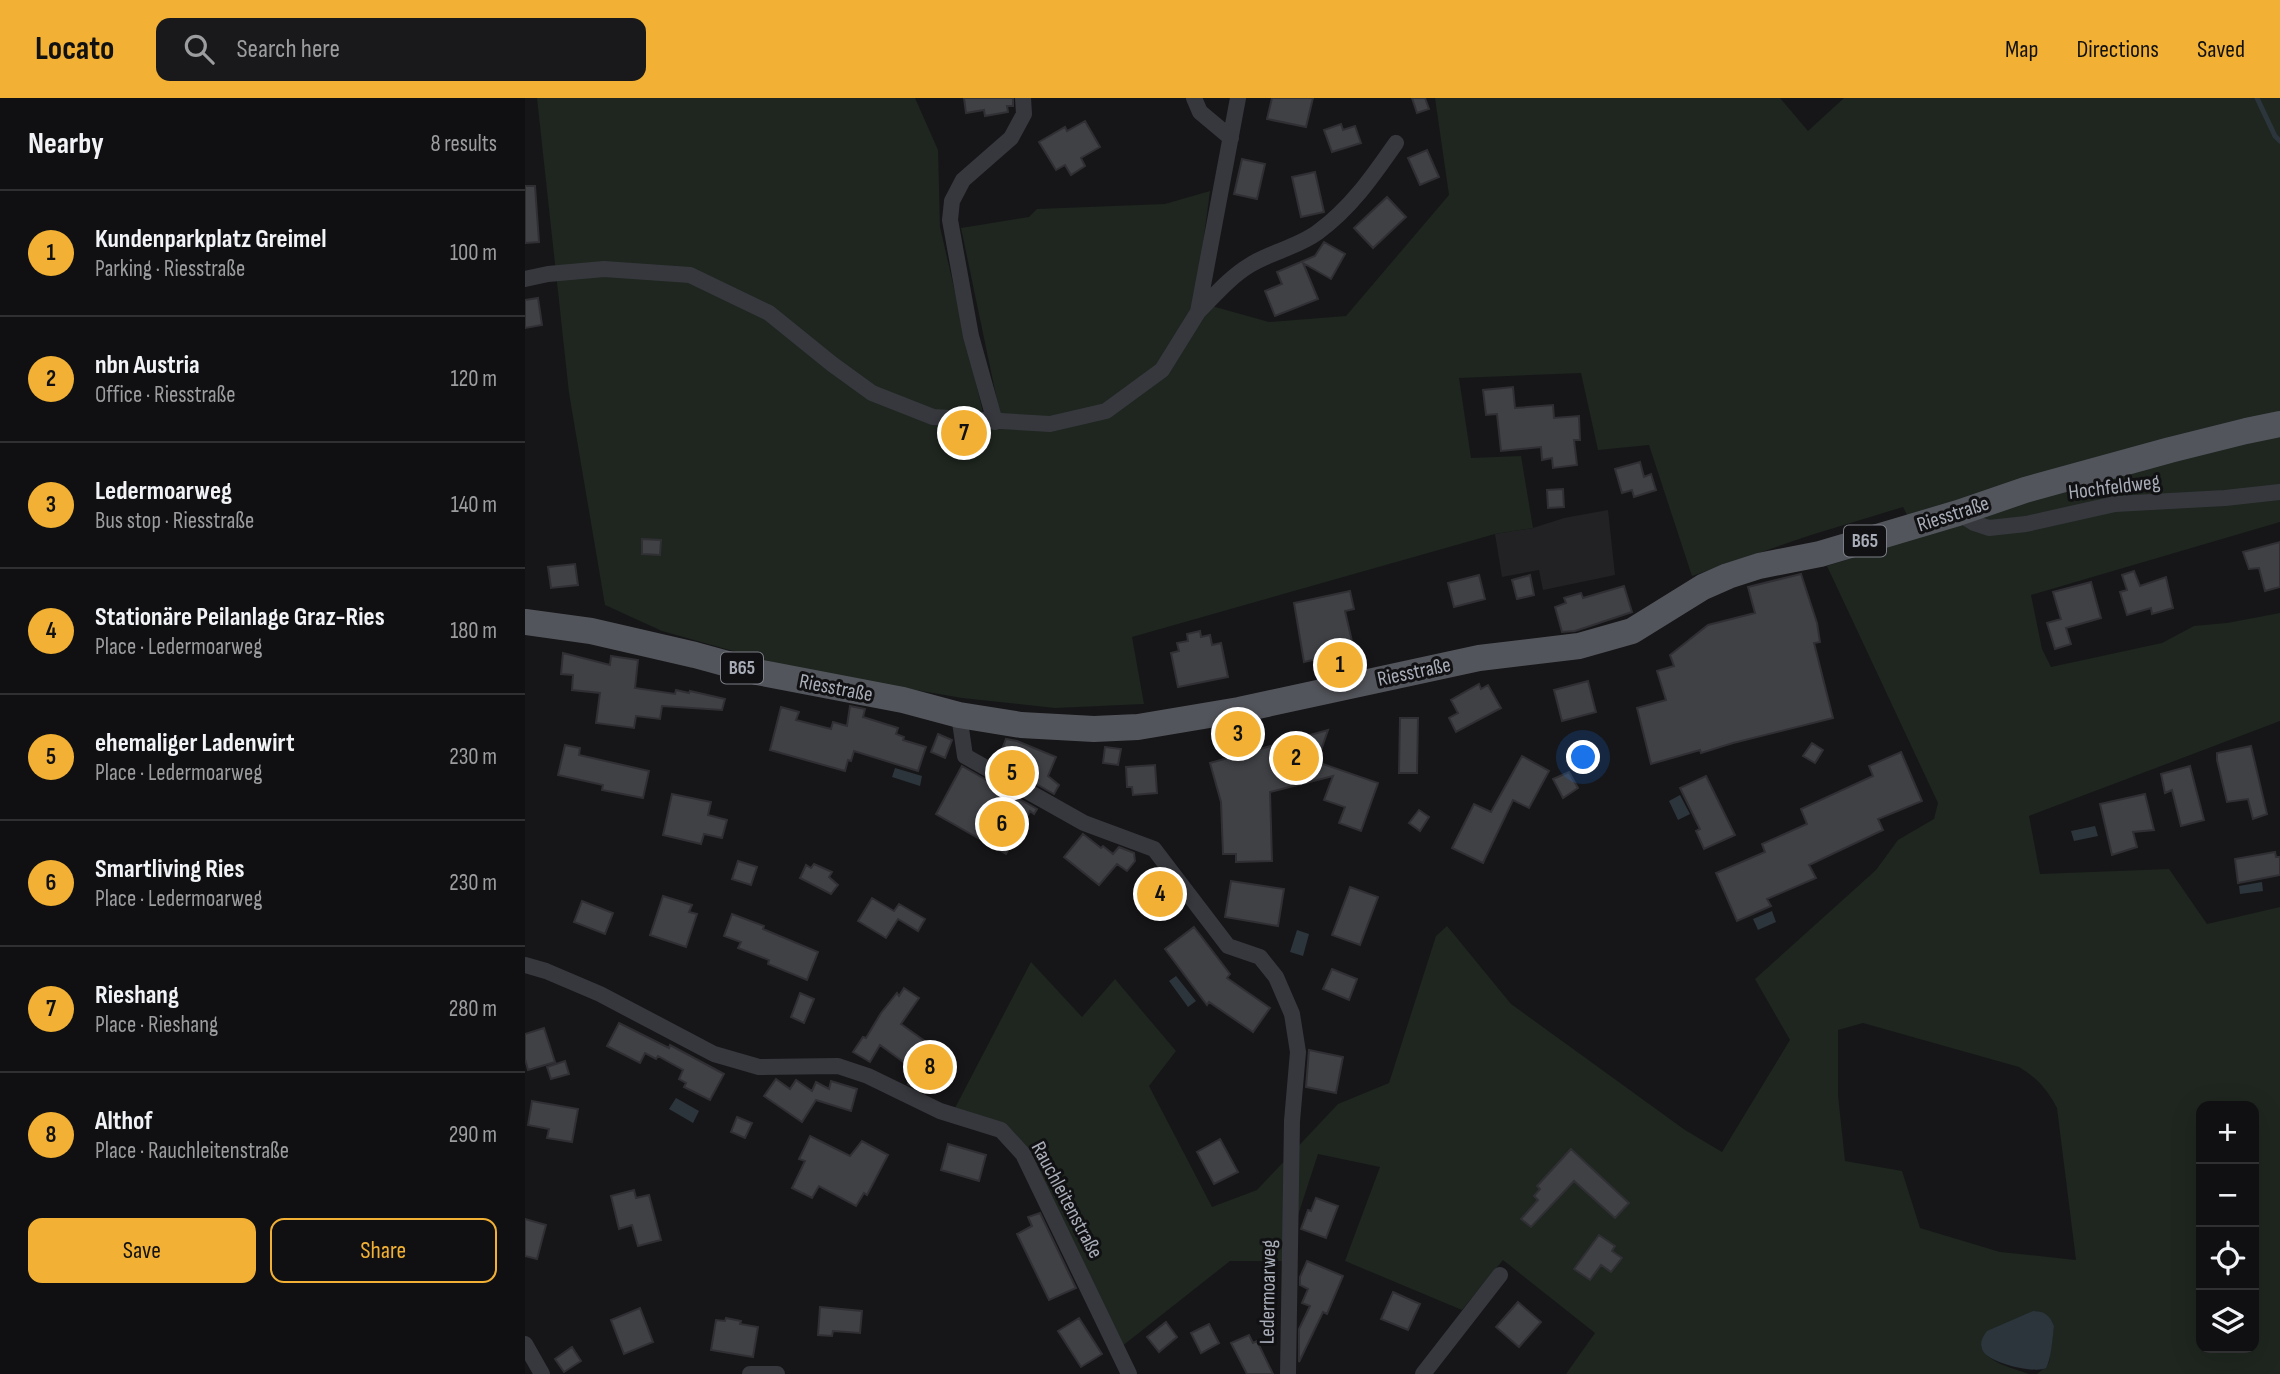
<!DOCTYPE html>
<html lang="en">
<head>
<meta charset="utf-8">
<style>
	body { margin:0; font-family:"Sofia Sans Condensed",sans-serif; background:#19191b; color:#f1f3f6 }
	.controls { position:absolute; right:21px; bottom:21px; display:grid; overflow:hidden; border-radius:14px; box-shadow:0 7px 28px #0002 }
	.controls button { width:63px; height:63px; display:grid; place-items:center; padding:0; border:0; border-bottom:2px solid #303032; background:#101012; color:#f1f3f6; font:35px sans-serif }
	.you { position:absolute; left:1059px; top:660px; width:24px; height:24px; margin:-18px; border:5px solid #fff; border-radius:50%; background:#1a73e8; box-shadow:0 0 0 10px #1a73e833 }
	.badge { display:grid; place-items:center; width:46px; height:46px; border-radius:50%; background:#f2b134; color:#111; font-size:23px; font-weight:700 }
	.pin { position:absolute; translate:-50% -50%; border:4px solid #fff; box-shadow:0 2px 7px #0006 }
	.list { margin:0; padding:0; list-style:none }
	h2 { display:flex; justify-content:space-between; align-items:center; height:91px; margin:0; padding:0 28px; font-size:30px }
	h2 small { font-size:23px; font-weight:400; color:#9c9d9f }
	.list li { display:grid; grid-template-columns:46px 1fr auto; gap:21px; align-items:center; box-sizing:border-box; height:126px; padding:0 28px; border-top:2px solid #303032 }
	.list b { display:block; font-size:26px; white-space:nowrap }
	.list p { margin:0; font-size:23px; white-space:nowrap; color:#9c9d9f }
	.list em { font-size:23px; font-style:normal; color:#9c9d9f }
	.actions { display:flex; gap:14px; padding:21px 28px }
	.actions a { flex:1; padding:16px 0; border:2px solid #f2b134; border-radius:14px; text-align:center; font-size:24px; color:#f2b134 }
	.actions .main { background:#f2b134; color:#111 }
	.icon { flex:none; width:38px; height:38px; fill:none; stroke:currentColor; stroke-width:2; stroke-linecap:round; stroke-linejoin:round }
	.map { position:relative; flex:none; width:1755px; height:1276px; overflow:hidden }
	header { display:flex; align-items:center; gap:42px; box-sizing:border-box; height:98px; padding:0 35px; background:#f2b134; color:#111 }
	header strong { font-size:33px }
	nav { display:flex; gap:38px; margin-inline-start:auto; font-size:24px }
	.search { width:490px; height:63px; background:#19191b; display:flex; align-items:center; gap:18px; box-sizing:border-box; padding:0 24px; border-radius:14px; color:#9c9d9f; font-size:26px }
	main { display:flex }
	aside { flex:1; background:#101012 }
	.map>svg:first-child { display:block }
</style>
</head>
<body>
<header>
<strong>Locato</strong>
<div class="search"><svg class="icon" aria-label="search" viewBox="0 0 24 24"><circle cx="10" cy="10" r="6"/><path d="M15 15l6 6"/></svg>Search here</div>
<nav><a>Map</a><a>Directions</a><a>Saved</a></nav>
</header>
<main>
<aside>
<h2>Nearby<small>8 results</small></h2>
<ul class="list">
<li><span class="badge">1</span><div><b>Kundenparkplatz Greimel</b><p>Parking · Riesstraße</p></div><em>100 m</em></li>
<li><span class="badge">2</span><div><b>nbn Austria</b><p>Office · Riesstraße</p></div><em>120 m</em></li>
<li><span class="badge">3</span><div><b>Ledermoarweg</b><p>Bus stop · Riesstraße</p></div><em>140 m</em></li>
<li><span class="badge">4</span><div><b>Stationäre Peilanlage Graz-Ries</b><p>Place · Ledermoarweg</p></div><em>180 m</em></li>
<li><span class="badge">5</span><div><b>ehemaliger Ladenwirt</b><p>Place · Ledermoarweg</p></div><em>230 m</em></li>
<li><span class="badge">6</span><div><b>Smartliving Ries</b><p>Place · Ledermoarweg</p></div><em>230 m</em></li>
<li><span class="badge">7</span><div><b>Rieshang</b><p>Place · Rieshang</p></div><em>280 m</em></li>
<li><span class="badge">8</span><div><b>Althof</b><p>Place · Rauchleitenstraße</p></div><em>290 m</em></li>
</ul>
<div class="actions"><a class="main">Save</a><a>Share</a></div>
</aside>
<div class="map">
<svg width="1755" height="1276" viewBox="0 0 1755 1276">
	<rect width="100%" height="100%" fill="#161618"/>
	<path fill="#222225" d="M 1083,412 L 1090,477 L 1018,492 L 1014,472 L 977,479 L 970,436 L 1008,430 L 1039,420 Z"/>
	<path fill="#1e261f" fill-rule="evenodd" d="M 12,0 L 390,0 L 413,52 L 415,129 L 458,315 L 473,307 L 436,130 L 504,119 L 512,111 L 640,106 L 685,93 L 678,146 L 676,205 L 744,224 L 821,218 L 924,97 L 910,0 L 1255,0 L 1283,33 L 1319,0 L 1755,0 L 1755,424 L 1506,497 L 1517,551 L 1526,569 L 1637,545 L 1669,528 L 1702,525 L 1755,515 L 1755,623 L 1504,718 L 1515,776 L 1644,771 L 1682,826 L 1755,809 L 1755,1276 L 1512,1276 L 1522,1268 L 1524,1264 L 1529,1228 C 1525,1218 1518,1213 1508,1213 L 1456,1248 C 1462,1265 1488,1270 1504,1276 L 1041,1276 L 1070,1235 L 978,1162 L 937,1212 L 820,1163 L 855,1069 L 793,1056 L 758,1163 L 705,1163 L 596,1249 L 503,1051 L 479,1025 L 430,1010 L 506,864 L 557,919 L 590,881 L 651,953 L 624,988 L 687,1109 L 732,1092 L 813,1006 L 864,985 L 911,838 L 922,828 L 986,906 L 1160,1032 L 1197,1054 L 1265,942 L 1230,881 L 1351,772 L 1373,742 L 1409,721 L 1413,705 L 1302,468 L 1393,439 L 1378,409 L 1286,437 L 1167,478 L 1124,347 L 1073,352 L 1056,275 L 934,280 L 946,360 L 996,358 L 1008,430 L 970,436 L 607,539 L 619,606 L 530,610 L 437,600 L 275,572 L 137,533 L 80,507 L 44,295 ZM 1338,925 L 1494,969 C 1512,980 1522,991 1532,1010 L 1551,1162 L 1475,1154 L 1395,1130 L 1377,1073 L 1320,1063 L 1313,997 L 1313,932 ZM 1676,1008 L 1729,1008 L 1729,1250 L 1676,1250 Z"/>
	<path fill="#2c353c" d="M 370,670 L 397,678 L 395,688 L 367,679 Z
		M 1155,697 L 1165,716 L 1153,722 L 1144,703 Z
		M 1570,728 L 1573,738 L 1549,743 L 1546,733 Z
		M 1737,784 L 1738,793 L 1715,796 L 1714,788 Z
		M 1247,813 L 1251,824 L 1233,832 L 1228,821 Z
		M 772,832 L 784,836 L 778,858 L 765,854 Z
		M 651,878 L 671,903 L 663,909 L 644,883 Z
		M 151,1000 L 174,1013 L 168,1025 L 144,1011 Z
		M 1508,1213 C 1519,1213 1525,1217 1529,1228 C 1528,1237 1526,1263 1521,1270 C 1510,1276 1464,1265 1458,1253 C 1454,1246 1457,1239 1462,1233 Z"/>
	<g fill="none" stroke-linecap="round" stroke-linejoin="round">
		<path stroke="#2c353c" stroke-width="5" d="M 1732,0 L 1750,38 L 1755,43"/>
	</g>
	<path fill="#404145" stroke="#303034" stroke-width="2" d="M 439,0 L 488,0 L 488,8 L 482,8 L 483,14 L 460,18 L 459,12 L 441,15 Z
		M 747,0 L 788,0 L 781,29 L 742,21 Z
		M 887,0 L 900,0 L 904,11 L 892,15 Z
		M 560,23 L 575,49 L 556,60 L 560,68 L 546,77 L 540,67 L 531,72 L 514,44 L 540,29 L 542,33 Z
		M 816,26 L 818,32 L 830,28 L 836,45 L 807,54 L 799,32 Z
		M 902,52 L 914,79 L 895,87 L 883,60 Z
		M 717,61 L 740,66 L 732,101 L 709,96 Z
		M 790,74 L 799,114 L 776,119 L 767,79 Z
		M 0,88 L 10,88 L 14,144 L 0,145 Z
		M 862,99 L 881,119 L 848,150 L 829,130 Z
		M 799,144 L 820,156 L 806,181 L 778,165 L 793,201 L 750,218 L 740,193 L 757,186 L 752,174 L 790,158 Z
		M 13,200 L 17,227 L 0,230 L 0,202 Z
		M 988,289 L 990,310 L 1028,307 L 1029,320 L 1054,318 L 1055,342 L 1049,342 L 1052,367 L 1028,370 L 1027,360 L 1017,362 L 1016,349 L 976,353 L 972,316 L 961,317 L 958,292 Z
		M 1115,364 L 1119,379 L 1126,376 L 1131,392 L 1109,399 L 1107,392 L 1097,395 L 1090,371 Z
		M 1038,391 L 1039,409 L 1023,410 L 1022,392 Z
		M 117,441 L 136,442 L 135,457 L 117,456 Z
		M 1755,444 L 1755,489 L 1740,493 L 1734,470 L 1724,471 L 1718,454 Z
		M 50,466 L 53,487 L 26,490 L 23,469 Z
		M 1609,473 L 1615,488 L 1641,479 L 1648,510 L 1627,516 L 1626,510 L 1602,517 L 1595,494 L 1602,492 L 1597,477 Z
		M 1276,476 L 1292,525 L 1295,544 L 1289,545 L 1308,620 L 1208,645 L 1176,655 L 1175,652 L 1126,666 L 1112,610 L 1141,602 L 1132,573 L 1149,568 L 1145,557 L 1183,527 L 1230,515 L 1223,489 Z
		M 954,477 L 960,501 L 929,509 L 923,485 Z
		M 1005,477 L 1009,497 L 992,501 L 987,482 Z
		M 1566,484 L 1576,520 L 1541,530 L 1546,546 L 1530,551 L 1522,525 L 1536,521 L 1528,494 Z
		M 1099,488 L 1107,514 L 1050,533 L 1037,534 L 1030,509 L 1041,505 L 1039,500 L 1056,495 L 1058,500 Z
		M 825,493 L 829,511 L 820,513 L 829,552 L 779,564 L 769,505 Z
		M 675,533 L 676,539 L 685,537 L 687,547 L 696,545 L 703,579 L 653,589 L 646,555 L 654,553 L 652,545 L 663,543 L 662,536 Z
		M 38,555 L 85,567 L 86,558 L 113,562 L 110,590 L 150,596 L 151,592 L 164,595 L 165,593 L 200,601 L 197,612 L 137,608 L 135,621 L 111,618 L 109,630 L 71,625 L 75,595 L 47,592 L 48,577 L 36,576 Z
		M 1063,583 L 1071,614 L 1037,623 L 1029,592 Z
		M 954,586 L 956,591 L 963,587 L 976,610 L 931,634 L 924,620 L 933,615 L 926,602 Z
		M 325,608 L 340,611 L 338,619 L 373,630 L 371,636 L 379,639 L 378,642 L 401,649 L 393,673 L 329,653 L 326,663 L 323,662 L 320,673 L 245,652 L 256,609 L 274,614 L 271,622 L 306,631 L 308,624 L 322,628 Z
		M 875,620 L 893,620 L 892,675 L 874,675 Z
		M 803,632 L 792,664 L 853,685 L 836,733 L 814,725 L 820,709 L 799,702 L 808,678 L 745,694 L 747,763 L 711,764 L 711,756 L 698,756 L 696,704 L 685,665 Z
		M 413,636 L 427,642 L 420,660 L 406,654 Z
		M 481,641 L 492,643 L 531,659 L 523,678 L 534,687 L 529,696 L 472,664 Z
		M 1287,645 L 1298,652 L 1290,665 L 1278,658 Z
		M 40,647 L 55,650 L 54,657 L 124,673 L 118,700 L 77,692 L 78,687 L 33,677 Z
		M 1726,648 L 1742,716 L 1728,721 L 1723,701 L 1702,704 L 1692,662 L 1692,655 Z
		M 580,649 L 596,651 L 593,667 L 578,665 Z
		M 1376,654 L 1397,703 L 1353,721 L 1358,732 L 1284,767 L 1291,780 L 1242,801 L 1246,808 L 1212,823 L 1191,775 L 1240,754 L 1237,746 L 1282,726 L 1276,711 L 1348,678 L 1344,668 Z
		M 997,658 L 1024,673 L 1004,710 L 988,702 L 958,765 L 927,750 L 949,706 L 966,714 Z
		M 630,667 L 632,695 L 608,697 L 607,689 L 602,689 L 601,669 Z
		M 437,668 L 512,711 L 509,716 L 505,713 L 481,756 L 411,716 Z
		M 1665,668 L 1679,722 L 1656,728 L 1647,692 L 1640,695 L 1636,676 Z
		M 1044,674 L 1053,690 L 1038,700 L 1028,681 Z
		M 1181,678 L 1210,737 L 1179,751 L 1171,733 L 1175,731 L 1155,690 Z
		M 147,696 L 186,704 L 183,717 L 202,722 L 197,740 L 179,736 L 176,746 L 138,737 Z
		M 1620,696 L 1629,732 L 1608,734 L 1612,749 L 1587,757 L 1575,706 Z
		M 894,712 L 904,719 L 895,733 L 884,725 Z
		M 558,736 L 576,750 L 578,748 L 588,756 L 594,749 L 609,755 L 610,763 L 602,773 L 592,766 L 574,787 L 539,759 Z
		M 1750,754 L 1751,759 L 1755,759 L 1755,777 L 1713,785 L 1710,761 Z
		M 213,763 L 232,769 L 226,787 L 207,781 Z
		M 289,766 L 307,774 L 304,779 L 313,787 L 306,796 L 275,780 L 281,767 L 286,770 Z
		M 634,775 L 654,802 L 634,817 L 613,791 Z
		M 706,783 L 759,791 L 753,828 L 700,819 Z
		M 825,789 L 853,799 L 835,847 L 807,837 Z
		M 138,798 L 167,807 L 164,814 L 172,816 L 161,849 L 125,837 Z
		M 347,800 L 369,813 L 374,806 L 400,821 L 393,833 L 373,821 L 361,840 L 333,823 Z
		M 57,803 L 88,815 L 80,836 L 49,824 Z
		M 207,816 L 239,828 L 238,831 L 293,854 L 282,882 L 243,866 L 244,862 L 213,850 L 216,844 L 199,838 Z
		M 669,829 L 705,876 L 702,880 L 745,910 L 728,934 L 684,904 L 682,907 L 640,851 Z
		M 807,871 L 832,881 L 824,902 L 798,891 Z
		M 379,890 L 394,900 L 376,926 L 429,964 L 410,990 L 405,987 L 400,994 L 383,986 L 392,974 L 355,947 L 345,964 L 328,954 L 338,939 L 341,940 L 356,915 L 372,895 L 374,898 Z
		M 275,895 L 289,901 L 279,925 L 266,919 Z
		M 94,925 L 144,950 L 145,947 L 199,976 L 185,1002 L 159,989 L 161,985 L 154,981 L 158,972 L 133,958 L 131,961 L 120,955 L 115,965 L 82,948 Z
		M 19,930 L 30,964 L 3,972 L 0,961 L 0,936 Z
		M 784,952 L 818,959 L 811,995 L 781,989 Z
		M 40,963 L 44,976 L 26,981 L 22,969 Z
		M 251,981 L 265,991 L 271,982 L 287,993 L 291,984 L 304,991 L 306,983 L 332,991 L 326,1013 L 291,1002 L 277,1024 L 239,998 Z
		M 7,1003 L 53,1011 L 47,1044 L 22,1040 L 24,1031 L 3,1027 Z
		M 212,1019 L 227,1025 L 220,1040 L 206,1034 Z
		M 285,1038 L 325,1058 L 337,1043 L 363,1057 L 342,1097 L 339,1095 L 331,1108 L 294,1088 L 287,1100 L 267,1090 L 280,1063 L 274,1061 Z
		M 695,1041 L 713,1074 L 689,1086 L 672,1054 Z
		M 423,1046 L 461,1057 L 454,1083 L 416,1072 Z
		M 1046,1051 L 1104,1105 L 1090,1120 L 1049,1083 L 1006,1129 L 996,1121 L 1013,1102 L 1009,1098 L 1015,1091 L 1012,1088 Z
		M 109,1092 L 111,1100 L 124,1097 L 136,1142 L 113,1148 L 107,1127 L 94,1131 L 86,1098 Z
		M 791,1100 L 813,1108 L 801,1140 L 776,1131 L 783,1112 L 786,1113 Z
		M 515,1115 L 551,1190 L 524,1202 L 492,1136 L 507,1128 L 503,1119 Z
		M 0,1121 L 21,1127 L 12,1161 L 0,1158 Z
		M 1074,1137 L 1090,1148 L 1087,1153 L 1097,1160 L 1086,1174 L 1076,1167 L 1065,1182 L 1049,1171 Z
		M 782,1163 L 818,1178 L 802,1216 L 798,1214 L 774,1264 L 774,1231 L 785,1208 L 777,1205 L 783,1191 L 775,1187 L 775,1179 Z
		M 868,1194 L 895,1206 L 883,1232 L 856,1221 Z
		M 993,1204 L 1016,1224 L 994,1249 L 971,1229 Z
		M 295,1209 L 337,1213 L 335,1235 L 308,1233 L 307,1238 L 293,1237 Z
		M 115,1210 L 128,1244 L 99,1256 L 86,1222 Z
		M 201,1220 L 216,1223 L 215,1226 L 233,1229 L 228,1259 L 186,1252 L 191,1222 L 200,1223 Z
		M 554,1220 L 577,1256 L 556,1269 L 533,1233 Z
		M 641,1224 L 652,1239 L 634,1254 L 622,1239 Z
		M 684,1226 L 694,1245 L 676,1255 L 666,1235 Z
		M 724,1237 L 728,1245 L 732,1243 L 748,1276 L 722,1276 L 706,1245 Z
		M 47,1249 L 56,1263 L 39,1274 L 30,1261 Z"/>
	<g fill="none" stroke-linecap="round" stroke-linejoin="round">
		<path stroke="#37383d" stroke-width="16" d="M 669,0 L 675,14 L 706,40
			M 0,181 L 23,176 L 79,171 L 165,177 L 244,215 L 307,266 L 347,295 L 408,319 L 525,326 L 581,313 L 637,272 L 673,214 L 713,0
			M 673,214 C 689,198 705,179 725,167 C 746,154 773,149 793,134 C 826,110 848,78 871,45
			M 470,324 L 446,238 L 425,122 L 427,103 L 438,82 L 486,40 L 499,16 L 498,0
			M 1433,415 L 1449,425 L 1464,430 L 1501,426 L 1590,406 L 1700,400 L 1755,394
			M 434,617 L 440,658 L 559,725 L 629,751 L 703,848 L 735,859 L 751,879 L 767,916 L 773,954 L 767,1023 L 763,1276
			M 0,867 L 21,873 L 75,896 L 189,956 L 234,969 L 313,968 L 343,978 L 415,1013 L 476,1032 L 498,1056 L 604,1276
			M 0,1246 L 17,1276
			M 225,1276 L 252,1276
			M 898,1276 L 975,1177"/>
		<path stroke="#53555c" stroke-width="26" d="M 0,524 L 66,533 L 170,557 L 232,574 L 378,602 L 434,617 L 496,627 L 569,631 L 613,629 L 714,612 L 954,560 L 1054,548 L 1107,533 L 1178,489 L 1203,478 L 1234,468 L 1295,456 L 1433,415 L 1500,392 L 1645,352 L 1721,333 L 1755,326"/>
	</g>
	<g text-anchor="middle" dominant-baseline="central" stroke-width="6" stroke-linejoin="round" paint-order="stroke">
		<g fill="#111113" stroke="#7b7e86" stroke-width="2">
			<rect x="1319" y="427.5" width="42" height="31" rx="5"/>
			<rect x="196" y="554.5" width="42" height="31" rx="5"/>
		</g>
		<g font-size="19" font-weight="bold" fill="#a8adb8">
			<text x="1340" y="443">B65</text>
			<text x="217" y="570">B65</text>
		</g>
		<g font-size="21" fill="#a8adb8" stroke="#111113">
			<text transform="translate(1589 389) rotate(-7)">Hochfeldweg</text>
			<text transform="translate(1428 416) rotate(-18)">Riesstraße</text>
			<text transform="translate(889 574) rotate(-12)">Riesstraße</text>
			<text transform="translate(311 590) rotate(11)">Riesstraße</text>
			<text transform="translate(542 1102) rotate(62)">Rauchleitenstraße</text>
			<text transform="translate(743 1194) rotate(-89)">Ledermoarweg</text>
		</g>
	</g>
</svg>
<div class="controls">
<button>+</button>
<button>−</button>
<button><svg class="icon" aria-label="locate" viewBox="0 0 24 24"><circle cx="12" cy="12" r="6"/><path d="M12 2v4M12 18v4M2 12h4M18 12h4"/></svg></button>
<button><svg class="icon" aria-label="layers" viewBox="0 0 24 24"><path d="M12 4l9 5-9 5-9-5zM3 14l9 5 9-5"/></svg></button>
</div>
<div class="you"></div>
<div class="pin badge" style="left:815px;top:567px">1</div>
<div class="pin badge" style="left:771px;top:660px">2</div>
<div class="pin badge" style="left:713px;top:636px">3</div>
<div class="pin badge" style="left:635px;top:796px">4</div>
<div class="pin badge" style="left:487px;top:675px">5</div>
<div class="pin badge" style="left:477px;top:726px">6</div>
<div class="pin badge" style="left:439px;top:335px">7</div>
<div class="pin badge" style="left:405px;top:969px">8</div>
</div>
</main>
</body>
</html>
